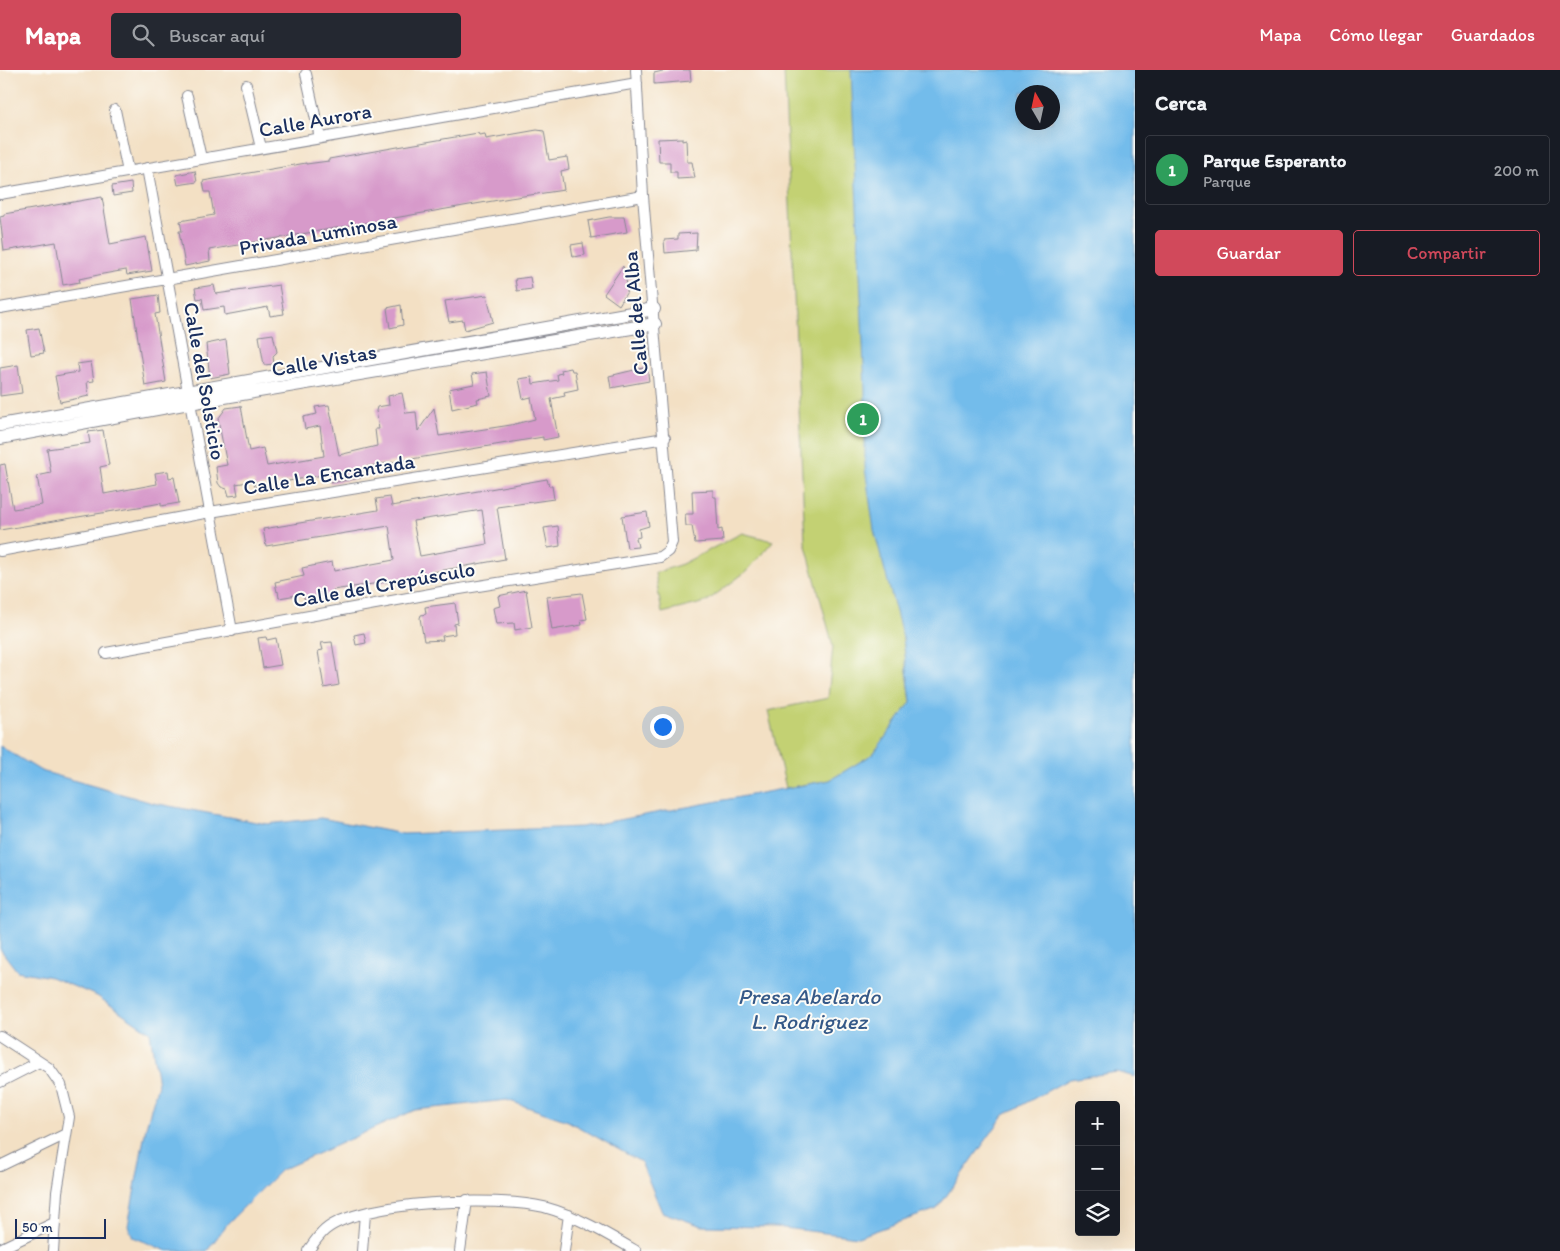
<!DOCTYPE html>
<html lang="es">
<head>
<meta charset="utf-8">
<style>
	body { margin:0; font-family:Itim,sans-serif; background:#242831; color:#f1f3f6 }
	.controls { position:absolute; right:15px; bottom:15px; display:grid; overflow:hidden; border-radius:5px; box-shadow:0 5px 20px #0002 }
	.controls button { width:45px; height:45px; display:grid; place-items:center; padding:0; border:0; border-bottom:1px solid #363941; background:#171b24; color:#f1f3f6; font:25px sans-serif }
	.compass { position:absolute; left:1015px; top:15px; width:45px; height:45px; border-radius:50%; background:#171b24; box-shadow:0 5px 20px #0002; rotate:351deg }
	.scale { position:absolute; left:15px; bottom:12px; width:91px; box-sizing:border-box; padding-left:5px; border:2px solid #1b2f5e; border-top:0; font-size:14px; line-height:18px; white-space:nowrap; color:#1b2f5e; -webkit-text-stroke:4px #fdfcf7; paint-order:stroke }
	.you { position:absolute; left:662px; top:656px; width:18px; height:18px; margin:-12px; border:4px solid #fff; border-radius:50%; background:#1a73e8; box-shadow:0 0 0 8px #1a73e833 }
	.badge { display:grid; place-items:center; width:32px; height:32px; border-radius:50%; background:#d1495b; color:#fff; font-size:16px; font-weight:700 }
	.pin { position:absolute; translate:-50% -50%; border:2px solid #fff; box-shadow:0 1px 5px #0006 }
	.list { margin:0; padding:0; list-style:none }
	h2 { display:flex; justify-content:space-between; align-items:center; height:65px; margin:0; padding:0 20px; font-size:21px }
	h2 small { font-size:16px; font-weight:400; color:#9ea1a6 }
	.list li { display:grid; grid-template-columns:32px 1fr auto; gap:15px; align-items:center; box-sizing:border-box; height:70px; margin:0 10px 10px; padding:0 10px; border:1px solid #363941; border-radius:5px }
	.list b { display:block; font-size:19px; white-space:nowrap }
	.list p { margin:0; font-size:16px; white-space:nowrap; color:#9ea1a6 }
	.list em { font-size:16px; font-style:normal; color:#9ea1a6 }
	.actions { display:flex; gap:10px; padding:15px 20px }
	.actions a { flex:1; padding:11px 0; border:1px solid #d1495b; border-radius:5px; text-align:center; font-size:18px; color:#d1495b }
	.actions .main { background:#d1495b; color:#fff }
	.icon { flex:none; width:28px; height:28px; fill:none; stroke:currentColor; stroke-width:2; stroke-linecap:round; stroke-linejoin:round }
	.map { position:relative; flex:none; width:1135px; height:1181px; overflow:hidden }
	header { display:flex; align-items:center; gap:30px; box-sizing:border-box; height:70px; padding:0 25px; background:#d1495b; color:#fff }
	header strong { font-size:24px }
	nav { display:flex; gap:28px; margin-inline-start:auto; font-size:18px }
	.search { width:350px; height:45px; background:#242831; display:flex; align-items:center; gap:12px; box-sizing:border-box; padding:0 18px; border-radius:5px; color:#9ea1a6; font-size:19px }
	main { display:flex }
	aside { flex:1; background:#171b24 }
	.map>svg:first-child { display:block }
</style>
</head>
<body>
<header>
<strong>Mapa</strong>
<div class="search"><svg class="icon" aria-label="search" viewBox="0 0 24 24"><circle cx="10" cy="10" r="6"/><path d="M15 15l6 6"/></svg>Buscar aquí</div>
<nav><a>Mapa</a><a>Cómo llegar</a><a>Guardados</a></nav>
</header>
<main>
<div class="map">
<svg width="1135" height="1181" viewBox="0 0 1135 1181">
	<rect width="100%" height="100%" fill="#fdfcf7"/>
	<filter id="ink" filterUnits="userSpaceOnUse"><feTurbulence type="fractalNoise" baseFrequency=".02" numOctaves="2"/><feDisplacementMap in="SourceGraphic" scale="10" xChannelSelector="R" yChannelSelector="G"/><feConvolveMatrix kernelMatrix="1 2 1 2 8 2 1 2 1" color-interpolation-filters="sRGB"/></filter>
	<filter id="wash" filterUnits="userSpaceOnUse"><feTurbulence type="fractalNoise" baseFrequency=".0096" numOctaves="4" result="noise"/><feDisplacementMap in="SourceGraphic" scale="20" xChannelSelector="R" yChannelSelector="G"/><feGaussianBlur stdDeviation="1.12" result="paint"/><feColorMatrix in="noise" values="0 0 0 0 0 0 0 0 0 0 0 0 0 0 0 0 0 1.4 0 .05"/><feComposite in="paint" operator="in"/></filter>
	<g filter="url(#wash)">
		<rect width="100%" height="100%" fill="#f3e0c4"/>
		<path fill="#c3d173" stroke="#6f8068" d="M 784,0 L 1025,0 L 903,568 L 911,632 L 873,684 L 830,710 L 786,718 L 768,641 L 828,628 L 833,576 L 805,472 Z
			M 742,463 L 773,471 L 748,500 L 706,532 L 662,543 L 655,503 L 682,494 Z"/>
		<path fill="#73bceb" stroke="#4776a4" fill-rule="evenodd" d="M 851,0 L 1135,0 L 1135,1007 L 1117,1002 L 1069,1009 L 1004,1045 L 937,1139 L 858,1167 L 776,1157 L 702,1156 L 662,1142 L 641,1092 L 568,1051 L 507,1030 L 415,1040 L 281,1100 L 228,1153 L 207,1181 L 167,1181 L 133,1167 L 128,1156 L 146,1057 L 158,1014 L 150,962 L 97,926 L 51,907 L 17,901 L 0,879 L 0,676 L 41,701 L 153,733 L 267,754 L 321,748 L 403,764 L 581,757 L 830,710 L 873,684 L 911,632 L 903,568 L 874,460 L 865,398 L 865,320 ZM 1022,22 L 1052,22 L 1052,52 L 1022,52 Z"/>
		<g id="blocks">
			<path fill="#d79aca" fill-rule="evenodd" d="M 667,0 L 690,0 L 691,11 L 654,14 L 654,3 Z
				M 537,60 L 544,61 L 549,90 L 567,87 L 569,99 L 561,101 L 564,120 L 510,128 L 209,180 L 210,191 L 185,196 L 179,161 L 182,161 L 180,151 L 214,145 L 210,122 L 205,122 L 203,111 L 306,93 L 306,94 L 329,91 L 329,89 L 478,63 L 479,65 L 485,64 L 486,69 Z
				M 682,68 L 682,71 L 686,70 L 687,92 L 692,92 L 695,108 L 677,109 L 677,102 L 670,102 L 670,92 L 659,92 L 658,69 Z
				M 195,101 L 197,112 L 178,115 L 176,105 Z
				M 131,113 L 132,123 L 113,126 L 112,116 Z
				M 102,127 L 110,174 L 146,167 L 152,201 L 127,205 L 126,200 L 103,204 L 79,209 L 80,212 L 63,215 L 56,172 L 4,181 L 0,147 L 4,146 L 4,144 Z
				M 609,147 L 624,147 L 627,162 L 591,168 L 588,151 Z
				M 697,163 L 696,180 L 665,183 L 664,170 L 678,169 L 678,164 Z
				M 583,173 L 585,185 L 573,187 L 571,175 Z
				M 623,196 L 624,200 L 633,198 L 633,208 L 626,210 L 628,220 L 619,235 L 604,224 Z
				M 530,207 L 532,219 L 517,221 L 515,209 Z
				M 214,215 L 216,224 L 279,215 L 284,244 L 270,246 L 268,237 L 225,245 L 224,237 L 204,240 L 202,228 L 197,229 L 195,218 Z
				M 158,225 L 160,243 L 155,244 L 166,312 L 145,316 L 132,229 Z
				M 487,225 L 493,252 L 465,260 L 463,250 L 449,252 L 445,231 Z
				M 401,235 L 403,255 L 390,258 L 387,238 Z
				M 39,258 L 44,283 L 31,285 L 27,260 Z
				M 273,264 L 277,282 L 273,286 L 274,294 L 264,295 L 259,266 Z
				M 226,270 L 230,304 L 210,308 L 206,274 Z
				M 91,292 L 94,311 L 87,312 L 89,326 L 60,332 L 55,306 L 78,302 L 77,294 Z
				M 18,295 L 22,323 L 0,326 L 0,298 Z
				M 647,297 L 649,311 L 611,318 L 609,306 Z
				M 571,298 L 572,301 L 575,301 L 578,319 L 564,322 L 565,326 L 551,329 L 558,367 L 543,370 L 543,367 L 364,397 L 359,399 L 361,408 L 330,413 L 328,404 L 255,417 L 254,411 L 236,414 L 238,425 L 229,426 L 227,419 L 221,417 L 218,413 L 216,397 L 227,395 L 218,349 L 226,338 L 241,336 L 249,381 L 263,378 L 267,396 L 324,386 L 320,356 L 305,359 L 303,347 L 317,344 L 315,337 L 329,335 L 339,385 L 377,376 L 375,359 L 379,359 L 376,341 L 377,337 L 389,335 L 388,326 L 402,323 L 406,343 L 416,342 L 418,361 L 434,338 L 439,366 L 511,355 L 535,349 L 531,327 L 523,329 L 519,309 L 532,307 L 533,314 L 558,310 L 557,304 L 562,303 L 561,300 Z
				M 487,302 L 491,326 L 477,329 L 478,333 L 452,339 L 449,319 L 474,314 L 472,304 Z
				M 103,360 L 109,395 L 100,397 L 104,424 L 157,414 L 155,403 L 168,401 L 169,408 L 174,407 L 179,433 L 161,436 L 161,433 L 150,435 L 0,460 L 0,395 L 5,394 L 13,439 L 42,435 L 37,406 L 51,403 L 47,379 L 90,373 L 88,362 Z
				M 547,409 L 549,416 L 552,416 L 554,429 L 497,437 L 505,489 L 433,502 L 435,512 L 421,514 L 419,507 L 333,520 L 334,529 L 306,534 L 303,524 L 279,528 L 278,521 L 277,522 L 275,512 L 304,506 L 302,498 L 332,492 L 334,501 L 394,490 L 389,456 L 266,476 L 263,459 L 378,440 L 376,429 L 390,427 L 392,436 ZM 482,440 L 487,474 L 420,486 L 413,451 Z
				M 713,420 L 713,427 L 716,427 L 718,460 L 722,459 L 723,471 L 695,473 L 692,456 L 686,456 L 685,444 L 693,444 L 692,421 Z
				M 647,442 L 649,456 L 639,459 L 640,467 L 636,468 L 638,477 L 627,478 L 622,446 Z
				M 558,456 L 560,476 L 548,478 L 544,458 Z
				M 526,520 L 532,557 L 515,560 L 514,553 L 496,554 L 493,538 L 500,536 L 498,526 Z
				M 582,523 L 587,549 L 581,550 L 582,555 L 552,560 L 547,527 Z
				M 455,533 L 458,553 L 454,554 L 455,564 L 442,566 L 443,570 L 424,571 L 420,548 L 421,545 L 426,544 L 425,537 Z
				M 364,563 L 366,573 L 356,575 L 354,565 Z
				M 266,567 L 267,570 L 276,568 L 281,595 L 263,598 L 258,568 Z
				M 332,572 L 339,615 L 324,618 L 318,581 L 323,580 L 321,573 Z"/>
		</g>
	</g>
	<g filter="url(#ink)">
		<use href="#blocks" fill-opacity="0" stroke="#878891" stroke-width="1"/>
		<g fill="none" stroke-linecap="round" stroke-linejoin="round">
			<defs>
				<path id="minor" d="M 306,4 L 320,68
					M 246,15 L 261,78
					M 187,26 L 201,88
					M 115,40 L 128,102
					M 147,98 L 232,561
					M 0,124 L 637,13
					M 0,238 L 643,126
					M 0,481 L 210,442 L 665,368
					M 106,583 L 441,522 L 660,487 L 668,481 L 672,472 L 643,126 L 636,0
					M 0,966 L 49,998 L 61,1015 L 69,1047 L 57,1122 L 53,1181
					M 0,1012 L 39,992
					M 0,1096 L 66,1064
					M 0,1179 L 54,1153
					M 308,1181 C 313,1174 318,1166 325,1160 C 361,1130 498,1126 544,1137 C 577,1146 607,1164 636,1181
					M 362,1181 L 365,1144
					M 460,1181 L 467,1130
					M 564,1181 L 569,1145"/>
				<path id="tertiary" d="M 0,355 L 654,239
					M 0,368 L 189,333 L 655,254"/>
			</defs>
			<use href="#minor" stroke="#878891" stroke-width="12"/>
			<use href="#tertiary" stroke="#878891" stroke-width="14"/>
			<use href="#minor" stroke="#fff" stroke-width="10"/>
			<use href="#tertiary" stroke="#fff" stroke-width="12"/>
		</g>
	</g>
	<g text-anchor="middle" dominant-baseline="central" stroke-width="4" stroke-linejoin="round" paint-order="stroke">
		<g font-size="21" fill="#1b2f5e" stroke="#fdfcf7">
			<text transform="translate(315 50) rotate(-10)">Calle Aurora</text>
			<text transform="translate(318 164) rotate(-10)">Privada Luminosa</text>
			<text transform="translate(635 243) rotate(-95)">Calle del Alba</text>
			<text transform="translate(324 290) rotate(-10)">Calle Vistas</text>
			<text transform="translate(205 311) rotate(80)">Calle del Solsticio</text>
			<text transform="translate(329 404) rotate(-9)">Calle La Encantada</text>
			<text transform="translate(384 514) rotate(-10)">Calle del Crepúsculo</text>
		</g>
		<g font-size="22" font-style="italic" fill="#355988" stroke="#fdfcf7">
			<text x="809" y="926">Presa Abelardo<tspan x="809" dy="25">L. Rodriguez</tspan></text>
		</g>
	</g>
</svg>
<div class="controls">
<button>+</button>
<button>−</button>
<button><svg class="icon" aria-label="layers" viewBox="0 0 24 24"><path d="M12 4l9 5-9 5-9-5zM3 14l9 5 9-5"/></svg></button>
</div>
<svg class="compass" viewBox="-18 -18 36 36"><path d="M0-13l5 13h-10z" fill="#e53935"/><path d="M0 13l5-13h-10z" fill="#9ea1a6"/></svg>
<div class="scale">50 m</div>
<div class="you"></div>
<div class="pin badge" style="left:863px;top:349px;background:#2e9e5b">1</div>
</div>
<aside>
<h2>Cerca<small></small></h2>
<ul class="list">
<li><span class="badge" style="background:#2e9e5b">1</span><div><b>Parque Esperanto</b><p>Parque</p></div><em>200 m</em></li>
</ul>
<div class="actions"><a class="main">Guardar</a><a>Compartir</a></div>
</aside>
</main>
</body>
</html>
